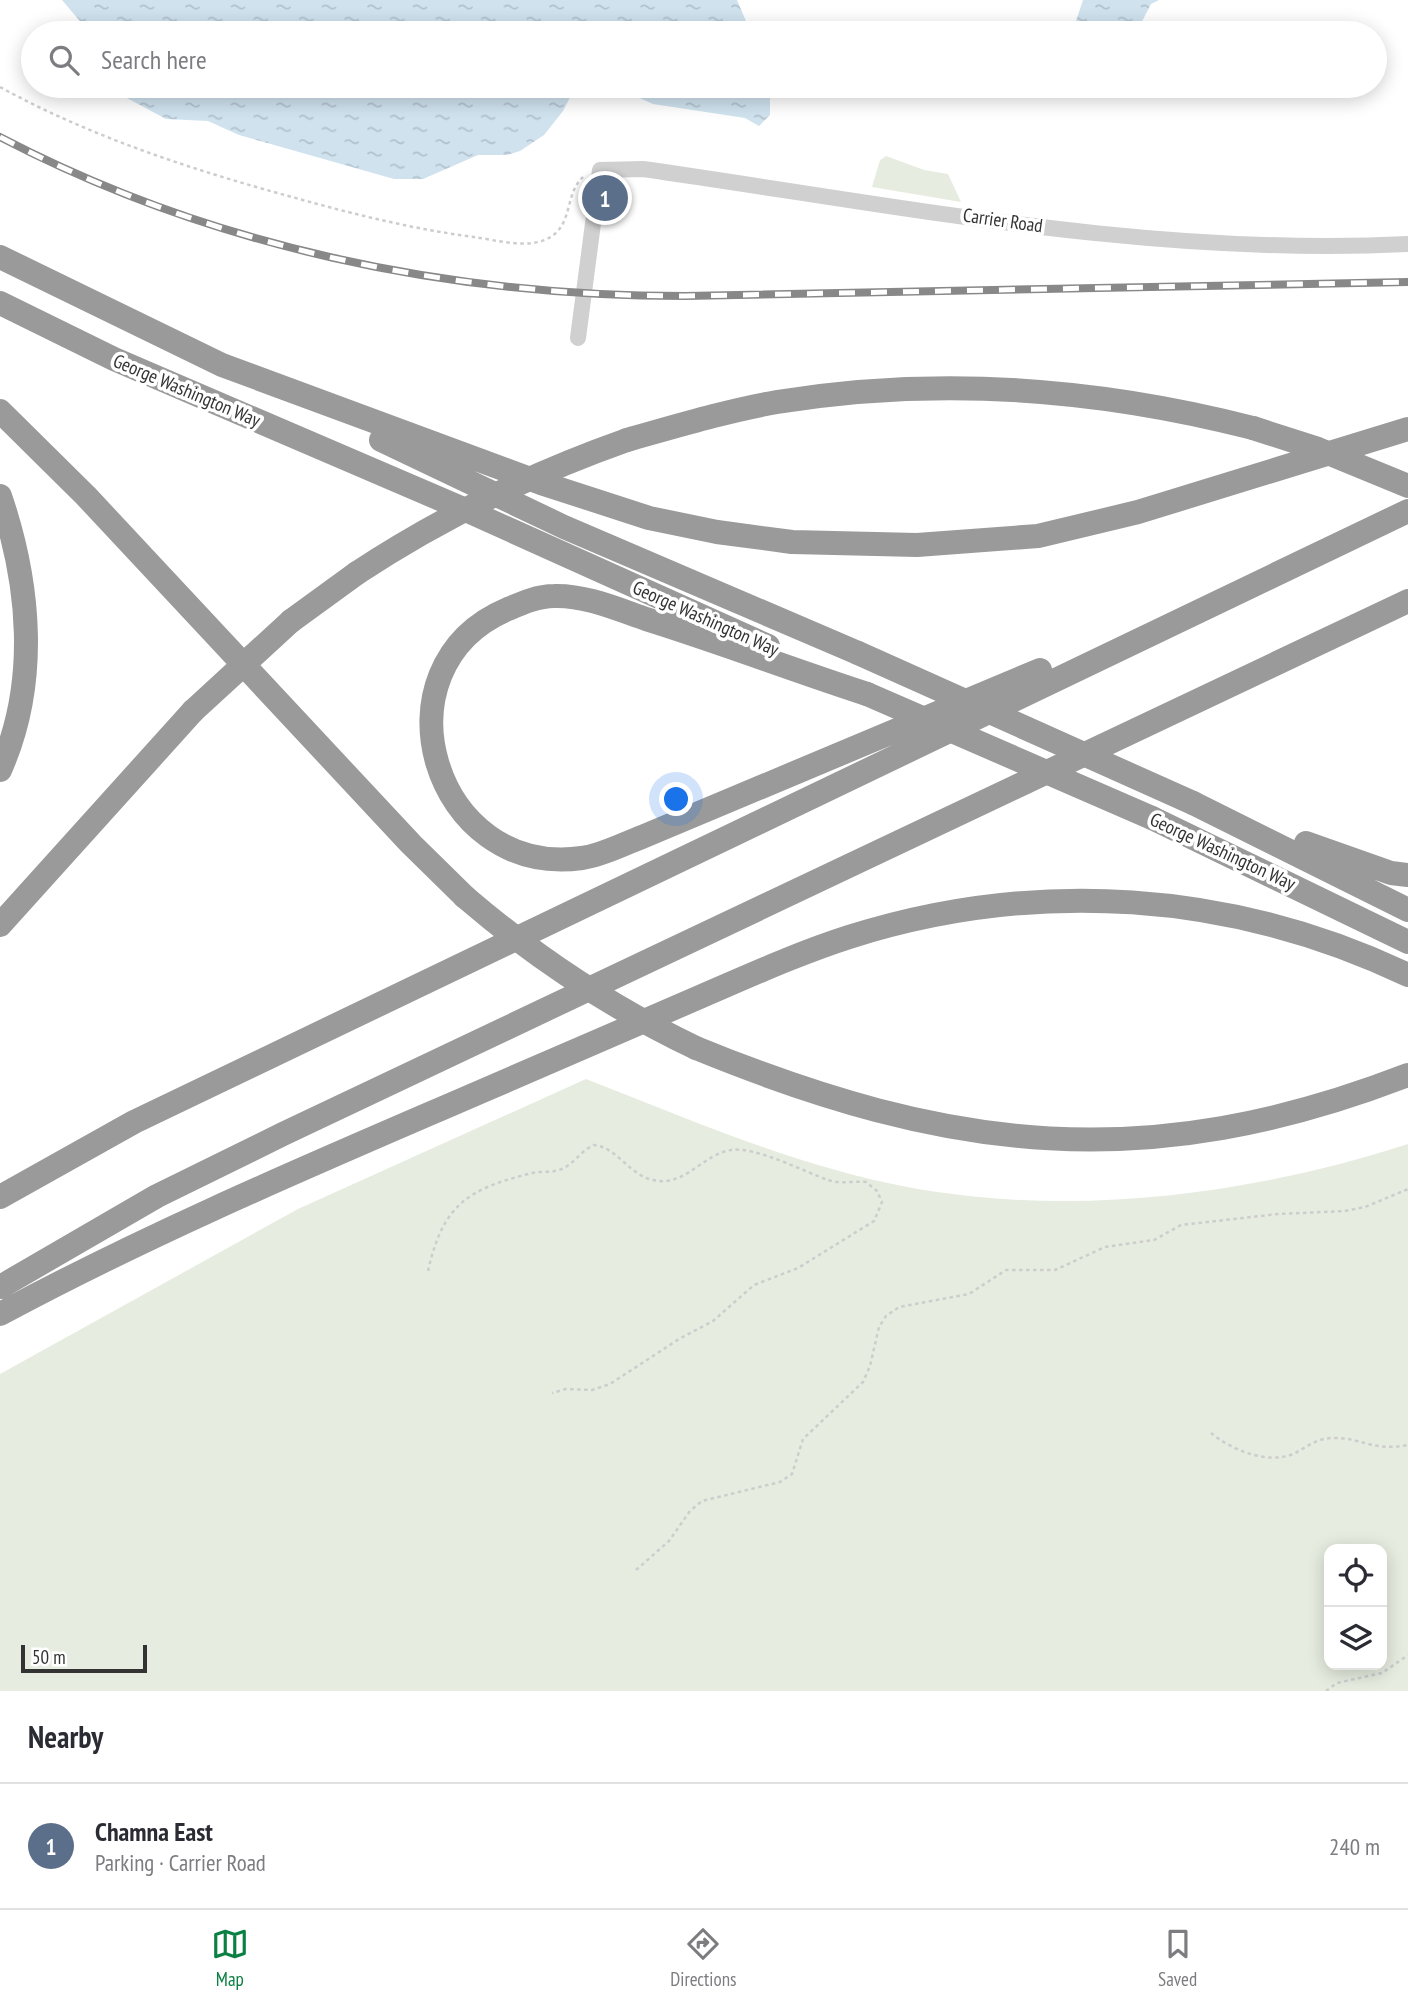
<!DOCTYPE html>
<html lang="en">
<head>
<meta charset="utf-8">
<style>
	body { margin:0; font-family:"PT Sans Narrow",sans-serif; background:#f7f7f7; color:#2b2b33 }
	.controls { position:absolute; right:21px; bottom:21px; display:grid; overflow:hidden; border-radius:14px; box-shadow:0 4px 18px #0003 }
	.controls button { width:63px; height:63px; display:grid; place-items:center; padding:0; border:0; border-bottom:2px solid #e1e1e2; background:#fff; color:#2b2b33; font:35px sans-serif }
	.scale { position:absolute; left:21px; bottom:18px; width:126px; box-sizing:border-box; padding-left:7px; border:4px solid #333; border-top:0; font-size:19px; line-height:24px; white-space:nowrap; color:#333; -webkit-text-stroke:5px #fff; paint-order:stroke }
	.you { position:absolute; left:677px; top:800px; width:24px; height:24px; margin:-18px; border:5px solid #fff; border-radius:50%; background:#1a73e8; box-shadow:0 0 0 10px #1a73e833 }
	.badge { display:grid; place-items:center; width:46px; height:46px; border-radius:50%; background:#0b8043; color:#fff; font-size:23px; font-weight:700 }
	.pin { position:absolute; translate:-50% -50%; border:4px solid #fff; box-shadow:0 2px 7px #0006 }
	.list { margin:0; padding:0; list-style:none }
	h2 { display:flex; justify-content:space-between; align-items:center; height:91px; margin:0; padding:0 28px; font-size:30px }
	h2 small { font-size:23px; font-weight:400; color:#7c7c81 }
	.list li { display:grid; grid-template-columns:46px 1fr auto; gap:21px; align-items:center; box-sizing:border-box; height:126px; padding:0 28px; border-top:2px solid #e1e1e2 }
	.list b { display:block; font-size:26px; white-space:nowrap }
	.list p { margin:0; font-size:23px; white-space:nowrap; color:#7c7c81 }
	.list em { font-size:23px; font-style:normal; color:#7c7c81 }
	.icon { flex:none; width:38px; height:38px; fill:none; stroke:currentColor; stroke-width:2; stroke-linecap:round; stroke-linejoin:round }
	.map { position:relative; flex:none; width:1408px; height:1691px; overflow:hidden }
	.search { position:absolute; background:#fff; box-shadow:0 4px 18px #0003; left:21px; right:21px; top:21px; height:77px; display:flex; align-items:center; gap:18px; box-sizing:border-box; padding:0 24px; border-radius:38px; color:#7c7c81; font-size:26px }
	.sheet { height:217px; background:#fff }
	nav { display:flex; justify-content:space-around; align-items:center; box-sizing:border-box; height:98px; border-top:2px solid #e1e1e2; background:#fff; font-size:19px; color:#7c7c81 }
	nav a { display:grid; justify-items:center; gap:4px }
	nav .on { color:#0b8043 }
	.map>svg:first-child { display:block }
</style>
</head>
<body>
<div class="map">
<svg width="1408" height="1691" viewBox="0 0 1408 1691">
	<defs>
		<pattern id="water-ripples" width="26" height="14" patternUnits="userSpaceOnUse" patternTransform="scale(1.75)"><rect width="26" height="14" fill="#cfe2ee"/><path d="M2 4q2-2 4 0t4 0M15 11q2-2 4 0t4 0" fill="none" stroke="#b2c2cd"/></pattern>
	</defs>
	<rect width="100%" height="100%" fill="#fff"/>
	<path fill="#e6ecdf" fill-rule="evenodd" d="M 886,156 L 924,170 L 948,174 L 961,202 L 872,187 L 880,160 Z
		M 586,1079 C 673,1113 759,1150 850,1174 C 1032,1223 1231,1201 1408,1144 L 1408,1691 L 0,1691 L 0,1374 L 298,1209 ZM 1382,1549 L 1382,1665 L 1329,1665 L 1329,1549 Z"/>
	<path fill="url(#water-ripples)" d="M 62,0 L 737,0 L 751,33 L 90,33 Z
		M 1083,0 L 1159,0 L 1151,4 L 1136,33 L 1072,33 Z
		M 115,86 L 576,86 L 563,111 L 544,135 L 520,151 L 507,155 L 478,155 L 423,179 L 394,179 L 239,135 L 208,121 L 166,119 L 125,97 Z
		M 613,86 L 770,86 L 770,115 L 759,126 L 745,118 L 653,104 Z"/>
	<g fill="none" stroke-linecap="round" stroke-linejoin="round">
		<path stroke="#cdcdcd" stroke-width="2.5" stroke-dasharray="3.5 3.5" stroke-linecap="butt" d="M 0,87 C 91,137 193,170 292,197 C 353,214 412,229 474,237 C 496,240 526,249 547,239 C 574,226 564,194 583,177
			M 428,1271 C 443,1204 468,1189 532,1173 C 541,1171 550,1173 559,1170 C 573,1166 580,1151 594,1145 C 618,1148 629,1175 653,1180 C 684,1188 703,1154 731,1150 C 755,1146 805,1172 828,1180 C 840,1184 853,1181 866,1182 L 877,1191 L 882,1202 L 874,1221 L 798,1268 L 754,1285 L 713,1321 L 679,1339 L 610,1384 L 592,1390 L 566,1389 L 552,1393
			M 1211,1433 C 1230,1449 1267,1465 1293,1454 C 1306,1448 1316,1438 1333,1438 C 1361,1437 1372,1452 1408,1445
			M 636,1570 L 669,1541 L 690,1511 L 702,1501 L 780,1482 L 792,1474 L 803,1439 L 863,1382 L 870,1366 L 879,1327 L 886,1316 L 899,1307 L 969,1294 L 1006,1270 L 1055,1270 L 1105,1247 L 1154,1240 L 1181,1225 L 1278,1214 L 1345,1211 L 1365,1207 L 1408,1189
			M 1326,1691 L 1337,1683 L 1382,1673 L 1408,1655"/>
		<path stroke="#d0d0d0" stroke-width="16" d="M 578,338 L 600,170 L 643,169 C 896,205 1151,257 1408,244"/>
		<path stroke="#9a9a9a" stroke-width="24" d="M 0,257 L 222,365 L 541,483 L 649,518 L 717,532 L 792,542 L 917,545 L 1038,536 L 1138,512 L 1408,429
			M 0,303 L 114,359 L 468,511 L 768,646
			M 0,411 L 86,496 L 411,844 L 465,897
			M 381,440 L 564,527 L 858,653
			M 627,440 C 677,426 726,411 777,402 C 937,376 1097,388 1253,428
			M 0,496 C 30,584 39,683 0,770
			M 291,621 L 357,573
			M 867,694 C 793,670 720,642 646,619 C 617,609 585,595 554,596 C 538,596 522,603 508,609 C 370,667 433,879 582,858 C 603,855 623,844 642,837 L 1040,670
			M 1193,803 L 1408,910
			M 1152,818 L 1408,942
			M 1306,843 L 1391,873 L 1408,875
			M 0,925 L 193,711
			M 696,1048 C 950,1152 1147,1176 1408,1075
			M 0,1197 L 134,1122 L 1408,511
			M 0,1287 L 157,1196 L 283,1134 L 1408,601
			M 0,1314 C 158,1229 323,1160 487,1089 C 559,1058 630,1027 702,996 C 751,975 799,953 849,937 C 1035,878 1232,891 1408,975"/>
		<defs>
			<path id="rail" d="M 0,137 C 211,247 448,296 685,296 L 1408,282"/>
		</defs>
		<use href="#rail" stroke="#888" stroke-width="8"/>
		<use href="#rail" stroke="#fff" stroke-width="5" stroke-dasharray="16" stroke-linecap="butt"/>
		<path stroke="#9a9a9a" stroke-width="24" d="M 1253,428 L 1318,449 L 1408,486
			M 357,573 C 442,517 531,474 627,440
			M 858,653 L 1193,803
			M 867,694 L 1152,818
			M 193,711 L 291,621
			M 465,897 C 536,958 612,1008 696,1048"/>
	</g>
	<g text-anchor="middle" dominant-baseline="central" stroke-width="7" stroke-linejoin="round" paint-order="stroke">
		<g font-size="19" fill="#333" stroke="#fff">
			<text transform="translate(1003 220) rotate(8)">Carrier Road</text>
			<text transform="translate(187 390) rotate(23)">George Washington Way</text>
			<text transform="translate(706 618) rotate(24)">George Washington Way</text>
			<text transform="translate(1223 851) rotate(25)">George Washington Way</text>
		</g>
	</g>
</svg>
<div class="controls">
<button><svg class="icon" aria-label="locate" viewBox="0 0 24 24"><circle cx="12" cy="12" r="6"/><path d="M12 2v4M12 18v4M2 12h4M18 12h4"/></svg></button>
<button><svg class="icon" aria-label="layers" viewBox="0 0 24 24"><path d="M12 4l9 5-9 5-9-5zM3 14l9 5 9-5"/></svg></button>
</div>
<div class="scale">50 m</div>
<div class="you"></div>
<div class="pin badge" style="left:605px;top:198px;background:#5c6f8a">1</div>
<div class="search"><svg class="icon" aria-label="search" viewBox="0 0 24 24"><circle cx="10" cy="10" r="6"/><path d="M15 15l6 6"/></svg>Search here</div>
</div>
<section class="sheet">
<h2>Nearby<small></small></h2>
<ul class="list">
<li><span class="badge" style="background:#5c6f8a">1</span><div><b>Chamna East</b><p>Parking · Carrier Road</p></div><em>240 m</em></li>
</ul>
</section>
<nav>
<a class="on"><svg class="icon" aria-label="map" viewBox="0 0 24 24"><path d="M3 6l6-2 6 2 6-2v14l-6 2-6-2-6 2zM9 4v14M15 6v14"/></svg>Map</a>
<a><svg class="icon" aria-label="directions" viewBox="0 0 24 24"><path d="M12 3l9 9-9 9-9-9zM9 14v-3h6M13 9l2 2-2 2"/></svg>Directions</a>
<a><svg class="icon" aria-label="saved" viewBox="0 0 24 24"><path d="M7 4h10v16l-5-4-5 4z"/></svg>Saved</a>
</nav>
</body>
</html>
